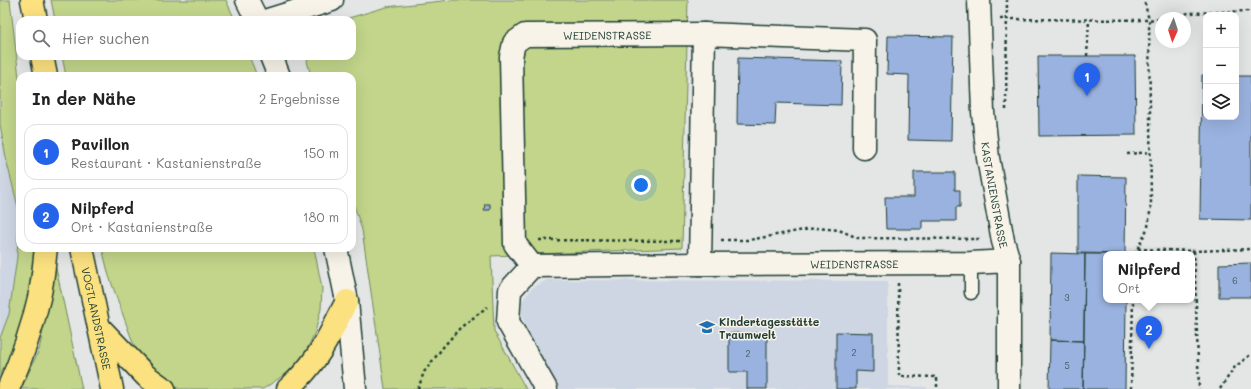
<!DOCTYPE html>
<html lang="de">
<head>
<meta charset="utf-8">
<style>
	body { margin:0; font-family:Mali,sans-serif; background:#f2f2f2; color:#222 }
	.controls { position:absolute; right:12px; top:12px; display:grid; overflow:hidden; border-radius:8px; box-shadow:0 4px 16px #0002 }
	.controls button { width:36px; height:36px; display:grid; place-items:center; padding:0; border:0; border-bottom:1px solid #e0e0e0; background:#fff; color:#222; font:20px sans-serif }
	.compass { position:absolute; left:1155px; top:12px; width:36px; height:36px; border-radius:50%; background:#fff; box-shadow:0 4px 16px #0002; rotate:183deg }
	.you { position:absolute; left:641px; top:185px; width:14px; height:14px; margin:-10px; border:3px solid #fff; border-radius:50%; background:#1a73e8; box-shadow:0 0 0 6px #1a73e833 }
	.badge { display:grid; place-items:center; width:26px; height:26px; border-radius:50%; background:#2563eb; color:#fff; font-size:13px; font-weight:700 }
	.pin { position:absolute; translate:-50% -33px; filter:drop-shadow(0 1px 2px #0008) }
	.pin::after { content:''; position:absolute; top:21px; width:14px; height:12px; background:inherit; clip-path:polygon(0 0,100% 0,50% 100%) }
	.popup { position:absolute; left:1103px; top:251px; width:92px; height:52px; box-sizing:border-box; display:grid; place-content:center; border-radius:8px; background:#fff; filter:drop-shadow(0 1px 3px #0005); font-size:13px; white-space:nowrap; color:#767676 }
	.popup b { font-size:15px; color:#222 }
	.popup::after { content:''; position:absolute; left:50%; top:100%; margin-left:-8px; border:8px solid transparent; border-top-color:#fff }
	.list { margin:0; padding:0; list-style:none }
	h2 { display:flex; justify-content:space-between; align-items:center; height:52px; margin:0; padding:0 16px; font-size:17px }
	h2 small { font-size:13px; font-weight:400; color:#767676 }
	.list li { display:grid; grid-template-columns:26px 1fr auto; gap:12px; align-items:center; box-sizing:border-box; height:56px; margin:0 8px 8px; padding:0 8px; border:1px solid #e0e0e0; border-radius:12px }
	.list b { display:block; font-size:15px; white-space:nowrap }
	.list p { margin:0; font-size:13px; white-space:nowrap; color:#767676 }
	.list em { font-size:13px; font-style:normal; color:#767676 }
	.icon { flex:none; width:22px; height:22px; fill:none; stroke:currentColor; stroke-width:2; stroke-linecap:round; stroke-linejoin:round }
	.map { position:relative; flex:none; width:1251px; height:389px; overflow:hidden }
	.search { position:absolute; background:#fff; box-shadow:0 4px 16px #0002; left:16px; top:16px; width:340px; height:44px; display:flex; align-items:center; gap:10px; box-sizing:border-box; padding:0 14px; border-radius:12px; color:#767676; font-size:15px }
	.panel { position:absolute; background:#fff; box-shadow:0 4px 16px #0002; left:16px; top:72px; width:340px; height:180px; border-radius:12px }
	.map>svg:first-child { display:block }
</style>
</head>
<body>
<div class="map">
<svg width="1251" height="389" viewBox="0 0 1251 389">
	<rect width="100%" height="100%" fill="#e4e6e6"/>
	<filter id="ink" filterUnits="userSpaceOnUse"><feTurbulence type="fractalNoise" baseFrequency=".025" numOctaves="2"/><feDisplacementMap in="SourceGraphic" scale="8" xChannelSelector="R" yChannelSelector="G"/><feConvolveMatrix kernelMatrix="1 2 1 2 8 2 1 2 1" color-interpolation-filters="sRGB"/></filter>
	<g filter="url(#ink)">
		<path fill="#ced6e4" d="M 0,124 L 7,163 L 19,211 L 17,257 L 9,314 L 0,338 Z
			M 547,280 L 888,281 L 888,386 L 927,387 L 927,389 L 560,389 L 530,337 L 522,317 L 522,301 L 532,288 Z"/>
		<path fill="#c2d58a" stroke="#70895f" d="M 0,0 L 10,0 L 20,86 L 20,248 L 34,248 L 33,276 L 25,315 L 0,384 L 0,338 L 9,314 L 17,257 L 19,211 L 7,163 L 0,124 Z
			M 51,0 L 226,0 L 235,20 L 55,20 Z
			M 451,0 L 688,0 L 682,248 L 491,256 L 494,331 L 526,389 L 385,389 L 362,230 L 352,199 L 352,76 L 311,76 L 307,61 L 309,56 L 352,56 L 352,20 L 342,20 L 386,7 Z
			M 62,56 L 249,56 L 257,76 L 66,76 Z
			M 102,248 L 314,248 L 322,288 L 321,309 L 315,332 L 304,356 L 287,373 L 263,389 L 180,389 L 172,386 L 141,360 L 132,340 L 109,276 Z
			M 56,268 L 82,389 L 21,389 L 39,350 Z"/>
		<path fill="#9ab2df" stroke="#1f3d34" d="M 888,36 L 953,37 L 951,141 L 908,140 L 909,75 L 887,74 Z
			M 1038,56 L 1135,56 L 1136,135 L 1039,136 Z
			M 738,58 L 842,61 L 841,105 L 776,103 L 775,125 L 737,124 Z
			M 1202,75 L 1206,75 L 1206,117 L 1236,117 L 1236,76 L 1251,76 L 1251,220 L 1200,219 Z
			M 914,172 L 955,172 L 955,190 L 960,190 L 960,207 L 956,207 L 956,221 L 922,221 L 922,229 L 886,229 L 885,197 L 914,197 Z
			M 1078,176 L 1126,177 L 1125,254 L 1078,253 Z
			M 485,204 L 490,204 L 490,210 L 484,210 Z
			M 1051,253 L 1085,254 L 1084,341 L 1050,340 Z
			M 1085,254 L 1126,254 L 1106,254 L 1106,300 L 1126,300 L 1125,389 L 1083,389 Z
			M 1251,263 L 1251,297 L 1219,297 L 1219,264 Z
			M 836,332 L 873,333 L 873,372 L 856,371 L 856,389 L 836,389 Z
			M 729,333 L 767,333 L 767,389 L 747,389 L 747,372 L 729,372 Z
			M 1050,340 L 1084,341 L 1083,389 L 1049,389 Z"/>
		<g fill="none" stroke-linecap="round" stroke-linejoin="round">
			<defs>
				<path id="service" d="M 971,293 L 971,263"/>
				<g id="minor">
					<path id="s1" d="M 979,0 L 983,112 L 988,158 L 1003,241 L 1009,261 L 1009,389"/>
					<path d="M 700,264 L 704,34"/>
					<path id="s2" d="M 532,266 L 515,244 L 511,57 L 514,43 L 525,35 L 704,34 L 865,40 L 864,148"/>
					<path id="s3" d="M 546,389 L 508,322 L 510,290 L 532,266 L 700,264 L 971,263 L 1009,261"/>
				</g>
				<path id="tertiary" d="M 247,0 L 257,20
					M 268,20 L 332,0
					M 271,56 L 279,76
					M 336,248 L 347,301 L 355,389"/>
				<g id="primary">
					<path d="M 32,0 L 36,20"/>
					<path d="M 42,56 L 46,76"/>
					<path id="s4" d="M 82,248 L 112,389"/>
					<path d="M 99,327 L 146,376 L 164,389"/>
					<path d="M 8,389 C 21,360 32,329 39,298 C 43,281 44,264 46,248"/>
					<path d="M 288,389 C 299,379 309,368 317,356 C 329,339 337,319 347,301"/>
				</g>
			</defs>
			<use href="#service" stroke="#1f3d34" stroke-width="15"/>
			<use href="#minor" stroke="#1f3d34" stroke-width="25"/>
			<use href="#tertiary" stroke="#1f3d34" stroke-width="25"/>
			<use href="#primary" stroke="#1f3d34" stroke-width="25"/>
			<path stroke="#1f3d34" stroke-width="2.5" stroke-dasharray="3 3" stroke-linecap="butt" d="M 1162,18 L 1189,13 L 1251,11
				M 1000,19 L 1149,20 L 1161,18
				M 1087,56 L 1089,20
				M 1006,110 L 1007,0
				M 1127,154 L 1150,152
				M 539,240 L 680,241
				M 721,240 L 749,240 L 815,228 L 839,230 L 858,238 L 982,239
				M 1138,249 L 1194,251 L 1251,249
				M 1194,251 L 1199,389
				M 1135,254 L 1148,227 L 1151,205 L 1149,20 L 1144,0
				M 898,283 L 899,376 L 937,377 L 937,389
				M 418,389 L 424,372 L 444,346 L 460,328 L 487,307
				M 1131,389 L 1133,300
				M 1220,389 L 1234,368 L 1251,354"/>
			<use href="#service" stroke="#f7f3e8" stroke-width="12"/>
			<use href="#minor" stroke="#f7f3e8" stroke-width="22"/>
			<use href="#tertiary" stroke="#f7f3e8" stroke-width="22"/>
			<use href="#primary" stroke="#fbe180" stroke-width="22"/>
		</g>
	</g>
	<defs>
		<symbol id="school-bare" viewBox="-9 -9 18 18"><path d="M0-5L7-2L0 1L-7-2ZM-4 1L0 2.5L4 1V4Q0 6-4 4Z" fill="#1f6fb2" stroke="#f7f3e8" stroke-width="2.5" paint-order="stroke"/></symbol>
	</defs>
	<g fill-rule="evenodd">
		<use href="#school-bare" x="696" y="316" width="22" height="22"/>
	</g>
	<g text-anchor="middle" dominant-baseline="central" stroke-width="3" stroke-linejoin="round" paint-order="stroke">
		<g font-size="9" fill="#3e5a5f">
			<text x="1235" y="280">6</text>
			<text x="1067" y="297">3</text>
			<text x="854" y="352">2</text>
			<text x="748" y="353">2</text>
			<text x="1067" y="365">5</text>
		</g>
		<g font-size="11" fill="#1f3d34" stroke="#f7f3e8">
			<text stroke="none"><textPath href="#s2" startOffset="325">WEIDENSTRASSE</textPath></text>
			<text stroke="none"><textPath href="#s1" startOffset="196">KASTANIENSTRASSE</textPath></text>
			<text stroke="none"><textPath href="#s3" startOffset="464">WEIDENSTRASSE</textPath></text>
			<text stroke="none"><textPath href="#s4" startOffset="72">VOGTLANDSTRASSE</textPath></text>
		</g>
		<g font-size="11" font-weight="bold" fill="#1f3d34" stroke="#f7f3e8" text-anchor="start">
			<text x="719" y="321">Kindertagesstätte<tspan x="719" dy="13">Traumwelt</tspan></text>
		</g>
	</g>
</svg>
<div class="controls">
<button>+</button>
<button>−</button>
<button><svg class="icon" aria-label="layers" viewBox="0 0 24 24"><path d="M12 4l9 5-9 5-9-5zM3 14l9 5 9-5"/></svg></button>
</div>
<svg class="compass" viewBox="-18 -18 36 36"><path d="M0-13l5 13h-10z" fill="#e53935"/><path d="M0 13l5-13h-10z" fill="#767676"/></svg>
<div class="you"></div>
<div class="pin badge" style="left:1087px;top:96px">1</div>
<div class="pin badge" style="left:1149px;top:349px">2</div>
<div class="popup"><b>Nilpferd</b>Ort</div>
<div class="search"><svg class="icon" aria-label="search" viewBox="0 0 24 24"><circle cx="10" cy="10" r="6"/><path d="M15 15l6 6"/></svg>Hier suchen</div>
<section class="panel">
<h2>In der Nähe<small>2 Ergebnisse</small></h2>
<ul class="list">
<li><span class="badge">1</span><div><b>Pavillon</b><p>Restaurant · Kastanienstraße</p></div><em>150 m</em></li>
<li><span class="badge">2</span><div><b>Nilpferd</b><p>Ort · Kastanienstraße</p></div><em>180 m</em></li>
</ul>
</section>
</div>
</body>
</html>
